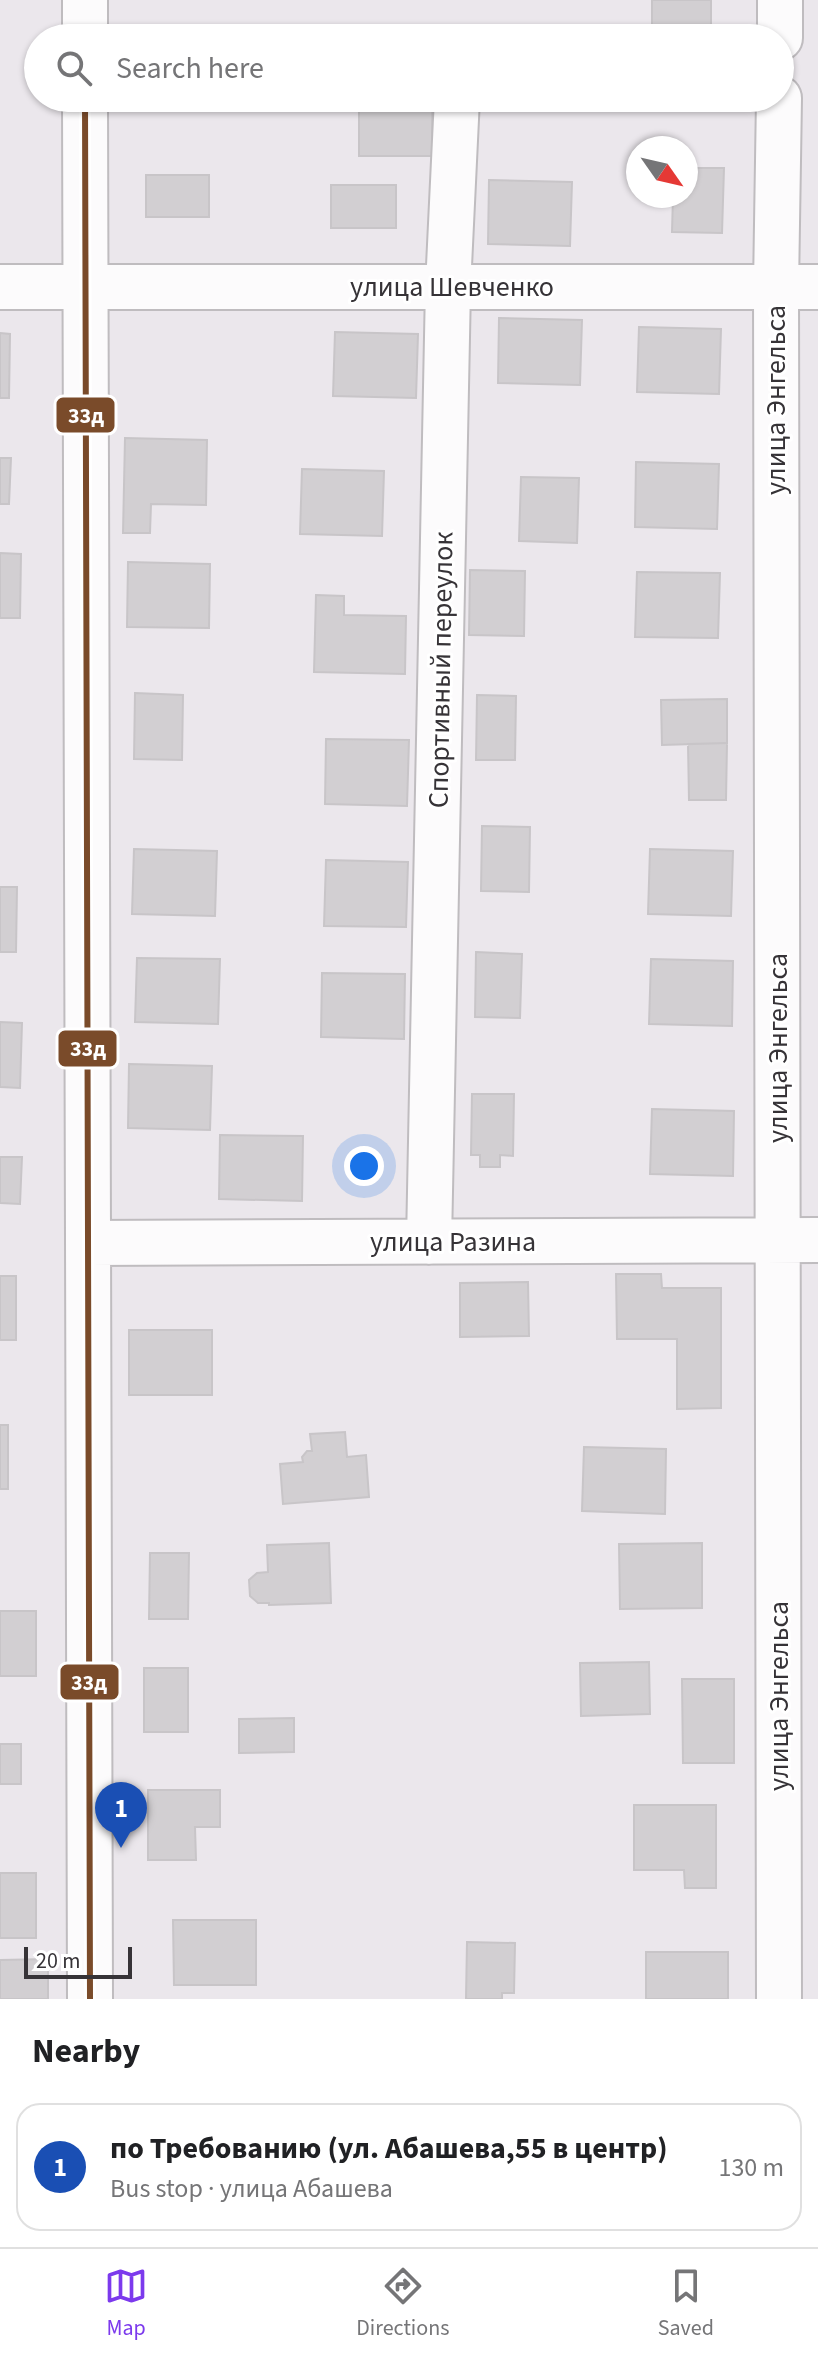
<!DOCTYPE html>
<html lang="en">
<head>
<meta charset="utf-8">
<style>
	body { margin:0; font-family:"Source Sans 3",sans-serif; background:#f6f6f6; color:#202124 }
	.compass { position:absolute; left:626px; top:136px; width:72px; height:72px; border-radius:50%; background:#fff; box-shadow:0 2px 6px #0004; rotate:124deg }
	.scale { position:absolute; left:24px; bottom:20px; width:108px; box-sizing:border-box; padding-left:8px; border:4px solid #363337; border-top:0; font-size:22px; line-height:28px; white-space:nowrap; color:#363337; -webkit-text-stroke:6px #fff; paint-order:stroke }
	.you { position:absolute; left:364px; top:1166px; width:28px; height:28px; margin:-20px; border:6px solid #fff; border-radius:50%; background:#1a73e8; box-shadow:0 0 0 12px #1a73e833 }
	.badge { display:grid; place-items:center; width:52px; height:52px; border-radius:50%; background:#7c3aed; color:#fff; font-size:26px; font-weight:700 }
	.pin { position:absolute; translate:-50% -66px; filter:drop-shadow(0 2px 4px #0008) }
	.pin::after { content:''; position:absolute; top:42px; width:28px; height:24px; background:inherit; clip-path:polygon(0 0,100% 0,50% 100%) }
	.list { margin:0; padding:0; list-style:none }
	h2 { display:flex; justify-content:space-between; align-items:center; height:104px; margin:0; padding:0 32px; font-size:34px }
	h2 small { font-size:26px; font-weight:400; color:#757577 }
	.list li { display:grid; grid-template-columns:52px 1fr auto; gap:24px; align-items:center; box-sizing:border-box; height:128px; margin:0 16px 16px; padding:0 16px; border:2px solid #e0e0e0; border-radius:24px }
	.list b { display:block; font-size:30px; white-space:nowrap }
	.list p { margin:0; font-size:26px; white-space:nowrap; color:#757577 }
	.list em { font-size:26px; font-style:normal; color:#757577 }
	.icon { flex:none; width:44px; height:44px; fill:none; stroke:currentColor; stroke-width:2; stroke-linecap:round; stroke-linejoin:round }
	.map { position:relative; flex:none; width:818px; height:1999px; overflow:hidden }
	.search { position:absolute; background:#fff; box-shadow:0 2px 6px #0004; left:24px; right:24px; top:24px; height:88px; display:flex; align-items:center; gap:20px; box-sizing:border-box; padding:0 28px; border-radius:44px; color:#757577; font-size:30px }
	.sheet { height:248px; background:#fff }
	nav { display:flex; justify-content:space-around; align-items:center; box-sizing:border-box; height:112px; border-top:2px solid #e0e0e0; background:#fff; font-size:22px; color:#757577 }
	nav a { display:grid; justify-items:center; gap:4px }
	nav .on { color:#7c3aed }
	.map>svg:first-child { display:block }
</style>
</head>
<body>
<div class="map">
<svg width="818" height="1999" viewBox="0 0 818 1999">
	<rect width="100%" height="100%" fill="#ebe7ec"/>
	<path fill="#d2cfd2" stroke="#c8c5c8" stroke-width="2" d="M 652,0 L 711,0 L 711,38 L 652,38 Z
		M 359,98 L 432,98 L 432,156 L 359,156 Z
		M 686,168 L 724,168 L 722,233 L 672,232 L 673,196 L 686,196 Z
		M 146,175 L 209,175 L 209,217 L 146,217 Z
		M 489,180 L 572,182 L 570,246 L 488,244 Z
		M 331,185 L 396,185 L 396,228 L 331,228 Z
		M 499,318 L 582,320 L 580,385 L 498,383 Z
		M 639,327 L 721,329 L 719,394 L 637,392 Z
		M 335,332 L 418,334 L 416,398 L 333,396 Z
		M 0,333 L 10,334 L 9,398 L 0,398 Z
		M 125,438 L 207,440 L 206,505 L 151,504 L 150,533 L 123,533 Z
		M 0,458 L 11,458 L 9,504 L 0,504 Z
		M 636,462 L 719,464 L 717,529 L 635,527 Z
		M 302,469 L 384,471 L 382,536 L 300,534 Z
		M 521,477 L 579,478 L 577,543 L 519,541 Z
		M 0,553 L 21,554 L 20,618 L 0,618 Z
		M 128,562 L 210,564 L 209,628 L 127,627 Z
		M 470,570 L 525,571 L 524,636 L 469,635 Z
		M 637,572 L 720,573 L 718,638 L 635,637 Z
		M 316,595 L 344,596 L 344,615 L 406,616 L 405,674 L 314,672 Z
		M 135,693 L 183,695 L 182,760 L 134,759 Z
		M 477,695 L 516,696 L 515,760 L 476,760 Z
		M 727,699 L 727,743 L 662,745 L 661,700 Z
		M 326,739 L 409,740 L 407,806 L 325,804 Z
		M 727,743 L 726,800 L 689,800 L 688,744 Z
		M 482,826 L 530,827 L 529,892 L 481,891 Z
		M 134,849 L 217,851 L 215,916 L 132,914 Z
		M 650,849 L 733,851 L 731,916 L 648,914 Z
		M 326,860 L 408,862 L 406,927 L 324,926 Z
		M 0,887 L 17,887 L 16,952 L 0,952 Z
		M 476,952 L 522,954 L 520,1018 L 475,1017 Z
		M 137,958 L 220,959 L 218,1024 L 135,1022 Z
		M 651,959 L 733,961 L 732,1026 L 649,1024 Z
		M 322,973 L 405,974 L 404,1039 L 321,1037 Z
		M 0,1022 L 22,1023 L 20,1088 L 0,1087 Z
		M 129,1064 L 212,1066 L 210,1130 L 128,1128 Z
		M 472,1094 L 514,1094 L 513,1156 L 500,1155 L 500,1167 L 480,1167 L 480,1155 L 471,1155 Z
		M 652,1109 L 734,1111 L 733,1176 L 650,1174 Z
		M 220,1135 L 303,1136 L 302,1201 L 219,1199 Z
		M 0,1157 L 22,1157 L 20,1204 L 0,1203 Z
		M 616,1274 L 661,1274 L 662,1288 L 721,1288 L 721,1408 L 677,1409 L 677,1339 L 617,1339 Z
		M 0,1276 L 16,1276 L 16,1340 L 0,1340 Z
		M 528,1282 L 529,1336 L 460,1337 L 460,1283 Z
		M 129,1330 L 212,1330 L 212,1395 L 129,1395 Z
		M 0,1425 L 8,1425 L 8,1489 L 0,1489 Z
		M 345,1432 L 347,1457 L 366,1455 L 369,1497 L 283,1504 L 280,1464 L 303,1462 L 302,1457 L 307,1451 L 312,1451 L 310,1434 Z
		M 584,1447 L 666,1449 L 665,1514 L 582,1511 Z
		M 329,1543 L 331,1603 L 269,1605 L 269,1603 L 258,1603 L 250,1596 L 249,1580 L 257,1573 L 268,1572 L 267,1545 Z
		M 702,1543 L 702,1608 L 620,1609 L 619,1544 Z
		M 150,1553 L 189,1553 L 188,1619 L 149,1619 Z
		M 0,1611 L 36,1611 L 36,1676 L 0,1676 Z
		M 649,1662 L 650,1714 L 581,1716 L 580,1663 Z
		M 144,1668 L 188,1668 L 188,1732 L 144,1732 Z
		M 682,1679 L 734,1679 L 734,1763 L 683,1763 Z
		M 294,1718 L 294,1752 L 239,1753 L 239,1719 Z
		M 0,1744 L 21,1744 L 21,1784 L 0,1784 Z
		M 148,1790 L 220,1790 L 220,1827 L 195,1827 L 196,1860 L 148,1860 Z
		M 634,1805 L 716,1805 L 716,1888 L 685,1888 L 684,1870 L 634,1870 Z
		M 0,1873 L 36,1873 L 36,1938 L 0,1938 Z
		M 173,1920 L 256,1920 L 256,1985 L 174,1985 Z
		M 467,1942 L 515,1943 L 514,1993 L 502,1993 L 502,1999 L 466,1999 Z
		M 646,1952 L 728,1952 L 728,1999 L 646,1999 Z
		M 48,1959 L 48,1999 L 0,1999 L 0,1960 Z"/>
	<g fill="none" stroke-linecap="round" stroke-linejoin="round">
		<defs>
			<path id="minor" d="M 85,0 L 85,38
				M 780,38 L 780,0
				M 85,98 L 90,1999
				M 779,98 L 776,287 L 779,1999
				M 0,287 L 818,287
				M 429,1242 L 448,287 L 457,98
				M 88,1243 L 818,1240"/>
		</defs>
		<use href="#minor" stroke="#bfbcbf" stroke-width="48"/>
		<use href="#minor" stroke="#fcfbfc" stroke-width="44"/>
		<defs>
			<path id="bus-1" d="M 85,98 L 90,1999"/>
		</defs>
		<use href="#bus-1" stroke="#fff" stroke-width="12"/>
		<use href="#bus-1" stroke="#7a4b2a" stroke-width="6"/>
	</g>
	<g text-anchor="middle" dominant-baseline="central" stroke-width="6" stroke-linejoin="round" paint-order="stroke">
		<g font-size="28" fill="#363337" stroke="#fff">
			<text x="452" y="287">улица Шевченко</text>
			<text transform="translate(776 400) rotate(-90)">улица Энгельса</text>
			<text transform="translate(441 670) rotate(-89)">Спортивный переулок</text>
			<text transform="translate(778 1048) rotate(-90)">улица Энгельса</text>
			<text x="453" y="1242">улица Разина</text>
			<text transform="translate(779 1696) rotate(-90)">улица Энгельса</text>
		</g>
	</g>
	<g stroke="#fff" stroke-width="3">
		<rect x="55" y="396" width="61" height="38" rx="8" fill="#7a4b2a"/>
		<rect x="57" y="1029" width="61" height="39" rx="8" fill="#7a4b2a"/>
		<rect x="59" y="1663" width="61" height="38" rx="8" fill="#7a4b2a"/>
	</g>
	<g font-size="22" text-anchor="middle" font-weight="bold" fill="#fff">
		<text x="86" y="423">33д</text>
		<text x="88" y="1056">33д</text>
		<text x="89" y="1690">33д</text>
	</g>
</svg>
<svg class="compass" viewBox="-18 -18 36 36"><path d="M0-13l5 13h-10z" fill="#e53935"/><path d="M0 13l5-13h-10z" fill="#757577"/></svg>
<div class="scale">20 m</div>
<div class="you"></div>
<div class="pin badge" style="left:121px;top:1848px;background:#1a4fb4">1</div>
<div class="search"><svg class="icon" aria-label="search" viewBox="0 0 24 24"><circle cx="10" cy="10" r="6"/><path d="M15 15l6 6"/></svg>Search here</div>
</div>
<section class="sheet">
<h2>Nearby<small></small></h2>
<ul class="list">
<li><span class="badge" style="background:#1a4fb4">1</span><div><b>по Требованию (ул. Абашева,55 в центр)</b><p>Bus stop · улица Абашева</p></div><em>130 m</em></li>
</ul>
</section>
<nav>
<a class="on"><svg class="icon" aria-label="map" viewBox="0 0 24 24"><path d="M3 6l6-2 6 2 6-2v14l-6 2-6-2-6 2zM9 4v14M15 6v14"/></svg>Map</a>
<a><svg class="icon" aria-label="directions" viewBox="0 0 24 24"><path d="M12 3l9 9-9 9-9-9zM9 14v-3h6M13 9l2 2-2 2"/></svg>Directions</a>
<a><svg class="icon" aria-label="saved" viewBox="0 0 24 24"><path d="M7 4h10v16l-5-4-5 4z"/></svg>Saved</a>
</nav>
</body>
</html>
